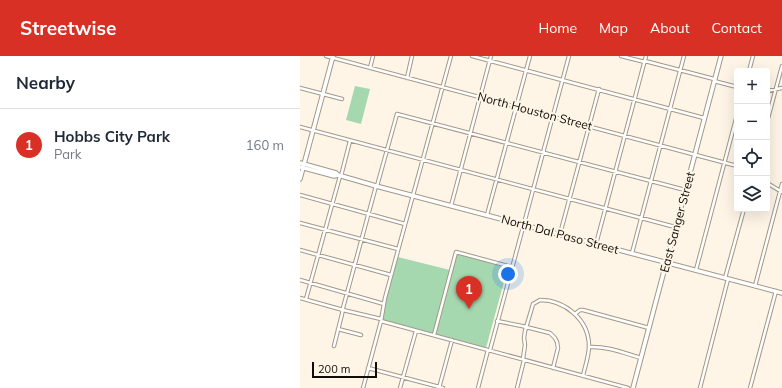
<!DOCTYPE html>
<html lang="en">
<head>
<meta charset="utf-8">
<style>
	body { margin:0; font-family:Mulish,sans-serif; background:#f6f6f7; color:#1f2937 }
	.controls { position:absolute; right:12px; top:12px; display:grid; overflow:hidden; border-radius:4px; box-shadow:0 4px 16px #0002 }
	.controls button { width:36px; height:36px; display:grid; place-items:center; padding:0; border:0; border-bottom:1px solid #e0e1e3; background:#fff; color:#1f2937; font:20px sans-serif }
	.scale { position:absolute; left:12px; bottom:10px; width:65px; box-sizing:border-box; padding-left:4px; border:2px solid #100d07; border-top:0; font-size:11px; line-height:14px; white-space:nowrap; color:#100d07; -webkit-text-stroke:3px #fef5e7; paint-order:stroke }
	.you { position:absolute; left:208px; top:218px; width:14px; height:14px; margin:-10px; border:3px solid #fff; border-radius:50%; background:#1a73e8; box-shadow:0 0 0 6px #1a73e833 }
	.badge { display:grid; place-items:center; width:26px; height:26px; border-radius:50%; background:#d93025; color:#fff; font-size:13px; font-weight:700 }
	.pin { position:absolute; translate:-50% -33px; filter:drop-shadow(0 1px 2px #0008) }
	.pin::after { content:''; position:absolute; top:21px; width:14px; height:12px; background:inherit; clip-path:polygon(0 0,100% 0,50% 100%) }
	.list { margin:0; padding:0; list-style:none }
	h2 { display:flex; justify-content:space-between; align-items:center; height:52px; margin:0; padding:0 16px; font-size:17px }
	h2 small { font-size:13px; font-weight:400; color:#747a83 }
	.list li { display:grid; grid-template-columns:26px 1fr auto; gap:12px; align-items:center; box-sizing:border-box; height:72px; padding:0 16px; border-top:1px solid #e0e1e3 }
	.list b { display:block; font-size:15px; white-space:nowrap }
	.list p { margin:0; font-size:13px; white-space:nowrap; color:#747a83 }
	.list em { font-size:13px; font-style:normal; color:#747a83 }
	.icon { flex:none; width:22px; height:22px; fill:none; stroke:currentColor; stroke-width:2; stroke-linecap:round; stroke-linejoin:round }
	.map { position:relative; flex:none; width:482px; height:332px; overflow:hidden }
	header { display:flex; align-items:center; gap:24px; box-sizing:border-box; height:56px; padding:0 20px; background:#d93025; color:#fff }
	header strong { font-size:19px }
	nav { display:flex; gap:22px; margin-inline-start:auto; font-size:14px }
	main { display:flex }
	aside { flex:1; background:#fff }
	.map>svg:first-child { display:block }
</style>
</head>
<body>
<header>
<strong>Streetwise</strong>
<nav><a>Home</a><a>Map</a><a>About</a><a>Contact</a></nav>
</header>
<main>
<aside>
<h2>Nearby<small></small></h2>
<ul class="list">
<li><span class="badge">1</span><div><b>Hobbs City Park</b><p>Park</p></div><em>160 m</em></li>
</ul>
</aside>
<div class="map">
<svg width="482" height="332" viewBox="0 0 482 332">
	<rect width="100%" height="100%" fill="#fef5e7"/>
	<path fill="#a6d8b0" d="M 55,30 L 70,33 L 61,68 L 46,64 Z
		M 156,198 L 208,211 L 186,292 L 136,280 L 135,277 L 135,279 L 81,265 L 87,239 L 98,201 L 150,214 Z"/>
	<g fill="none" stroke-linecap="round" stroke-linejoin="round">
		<defs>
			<path id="minor" d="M 26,0 L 437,110
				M 172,0 L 404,62
				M 321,0 L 345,6
				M 345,5 L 414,23
				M 70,12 L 73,0
				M 449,15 L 453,0
				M 107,22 L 112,0
				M 414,25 L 437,31
				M 0,32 L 42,43
				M 467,35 L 482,32
				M 467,66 L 482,10
				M 0,71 L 375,171
				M 41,120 L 50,85
				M 467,127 L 482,136
				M 77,130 L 97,58 L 385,134
				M 0,139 L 105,168
				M 151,150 L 191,0
				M 187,159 L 230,0
				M 0,167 L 98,193
				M 260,178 L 299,33
				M 296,188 L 346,0
				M 0,194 L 91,219
				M 332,197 L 384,0
				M 396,214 L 437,59
				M 425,222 L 444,153
				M 0,224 L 84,248
				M 455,230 L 482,128
				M 0,242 L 43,254 L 81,263
				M 6,243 L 40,120
				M 275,258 L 280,254 L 283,254 L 349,272
				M 81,265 L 328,332
				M 197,265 L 222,270 L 250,277 L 255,282 L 257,286 L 258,292 L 253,312
				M 38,273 L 61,279
				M 134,279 L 156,196 L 212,211
				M 34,290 L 42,258 L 43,252 L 76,130
				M 289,291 C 307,290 324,297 341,302
				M 190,294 L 269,0
				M 223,303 L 225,289 L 224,282 L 225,275 L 231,255 L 233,248 L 240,244 C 265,244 289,264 289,290 C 289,300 285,310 283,320
				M 68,312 L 143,332
				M 63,332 L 81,265 L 85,242 L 151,0
				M 100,332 L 116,275
				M 139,332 L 152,284
				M 178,332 L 188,294
				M 217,332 L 224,304
				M 400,332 L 428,223
				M 450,332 L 476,235"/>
			<path id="major" d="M 0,107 L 36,117 L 38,119 L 76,130 L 482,237
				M 0,111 L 34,120 L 38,119
				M 0,123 L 33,0
				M 333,332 L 421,0"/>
		</defs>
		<use href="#minor" stroke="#a29888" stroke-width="4.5"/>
		<use href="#major" stroke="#a29888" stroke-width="5.5"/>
		<use href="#minor" stroke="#fff" stroke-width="2.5"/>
		<use href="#major" stroke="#fff" stroke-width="3.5"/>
	</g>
	<g text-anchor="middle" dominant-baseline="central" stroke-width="4" stroke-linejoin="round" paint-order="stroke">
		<g font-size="12" fill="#100d07" stroke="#fef5e7">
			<text transform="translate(235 55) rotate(15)">North Houston Street</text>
			<text transform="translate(377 166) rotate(-75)">East Sanger Street</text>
			<text transform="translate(260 178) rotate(15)">North Dal Paso Street</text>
		</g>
	</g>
</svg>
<div class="controls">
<button>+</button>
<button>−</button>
<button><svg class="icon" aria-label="locate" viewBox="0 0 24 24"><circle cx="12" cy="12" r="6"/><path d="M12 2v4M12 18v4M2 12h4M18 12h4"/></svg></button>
<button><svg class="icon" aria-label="layers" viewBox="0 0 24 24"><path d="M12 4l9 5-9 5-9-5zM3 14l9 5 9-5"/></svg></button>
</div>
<div class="scale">200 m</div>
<div class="you"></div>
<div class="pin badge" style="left:169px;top:253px">1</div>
</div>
</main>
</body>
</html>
